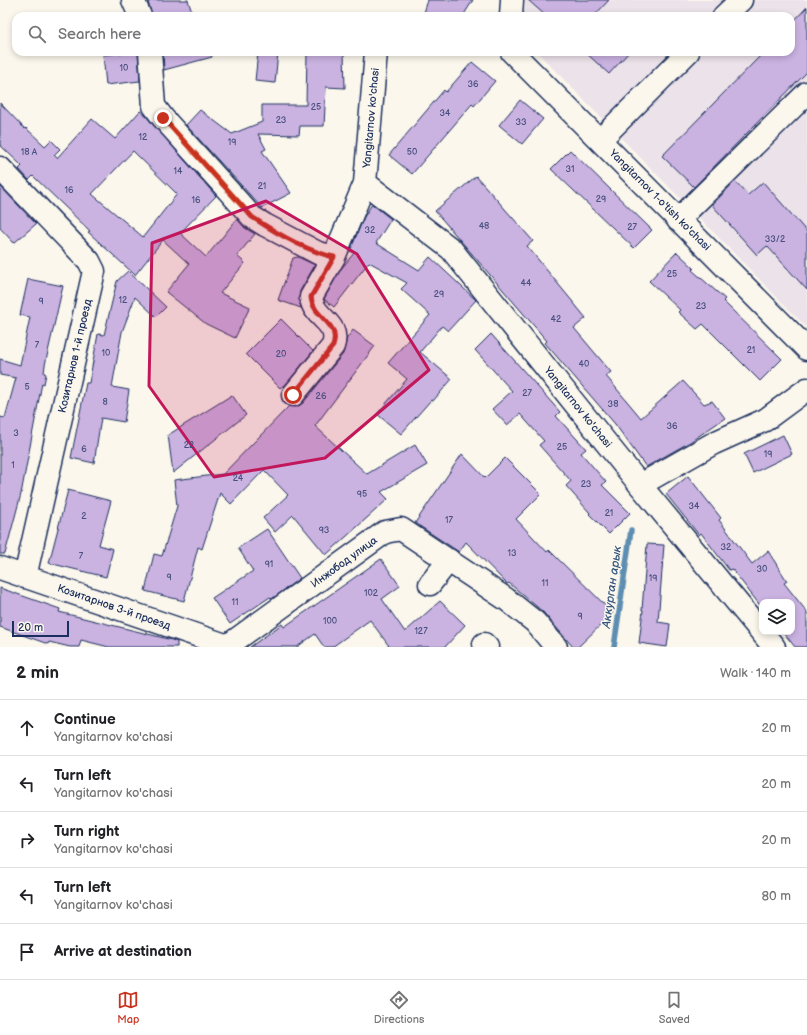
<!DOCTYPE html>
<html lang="en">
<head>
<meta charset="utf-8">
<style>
	body { margin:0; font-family:"Balsamiq Sans",sans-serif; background:#f6f6f6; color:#202124 }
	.controls { position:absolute; right:12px; bottom:12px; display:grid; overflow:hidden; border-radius:8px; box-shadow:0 2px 6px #0003 }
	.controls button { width:36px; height:36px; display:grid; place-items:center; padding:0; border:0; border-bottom:1px solid #e0e0e0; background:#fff; color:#202124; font:20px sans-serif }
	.scale { position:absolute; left:12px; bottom:10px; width:57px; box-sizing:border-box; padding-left:4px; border:2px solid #1b2f5e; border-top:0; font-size:11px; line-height:14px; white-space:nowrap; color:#1b2f5e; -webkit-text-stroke:3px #fbf7ec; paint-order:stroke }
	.stop { position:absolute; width:12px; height:12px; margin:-9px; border:3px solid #c8321e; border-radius:50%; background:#fff }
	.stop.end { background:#c8321e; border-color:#fff; box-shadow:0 1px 4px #0008 }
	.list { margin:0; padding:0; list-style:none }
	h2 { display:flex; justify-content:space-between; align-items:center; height:52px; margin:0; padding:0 16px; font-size:17px }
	h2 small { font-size:13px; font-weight:400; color:#757577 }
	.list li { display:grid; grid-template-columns:26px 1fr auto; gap:12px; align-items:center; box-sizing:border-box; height:56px; padding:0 16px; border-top:1px solid #e0e0e0 }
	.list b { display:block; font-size:15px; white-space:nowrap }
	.list p { margin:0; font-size:13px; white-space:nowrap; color:#757577 }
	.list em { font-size:13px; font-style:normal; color:#757577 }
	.icon { flex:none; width:22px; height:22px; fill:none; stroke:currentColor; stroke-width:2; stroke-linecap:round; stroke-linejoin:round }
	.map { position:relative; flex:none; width:807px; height:647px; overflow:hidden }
	.search { position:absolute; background:#fff; box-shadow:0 2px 6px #0003; left:12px; right:12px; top:12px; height:44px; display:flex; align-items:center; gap:10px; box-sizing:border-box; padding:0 14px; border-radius:12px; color:#757577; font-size:15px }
	.sheet { height:332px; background:#fff }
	nav { display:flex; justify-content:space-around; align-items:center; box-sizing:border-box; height:56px; border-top:1px solid #e0e0e0; background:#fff; font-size:11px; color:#757577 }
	nav a { display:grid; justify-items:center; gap:2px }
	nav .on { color:#c8321e }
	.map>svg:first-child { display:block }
</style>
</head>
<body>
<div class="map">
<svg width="807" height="647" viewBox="0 0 807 647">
	<rect width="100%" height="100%" fill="#fbf7ec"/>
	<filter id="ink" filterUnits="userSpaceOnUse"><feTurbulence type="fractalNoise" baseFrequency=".025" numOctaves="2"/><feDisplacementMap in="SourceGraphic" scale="8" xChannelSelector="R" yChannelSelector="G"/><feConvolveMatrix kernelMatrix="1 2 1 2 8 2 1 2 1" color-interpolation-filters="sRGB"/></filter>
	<g filter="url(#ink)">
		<path fill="#ece2e9" d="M 516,0 L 807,0 L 807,328 L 537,52 L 791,52 L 791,16 L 517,16 Z"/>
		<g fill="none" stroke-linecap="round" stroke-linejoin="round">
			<path stroke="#5d8eb2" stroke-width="5.5" d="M 614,647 L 631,530"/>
		</g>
		<path fill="#cab2e1" stroke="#1b2f5e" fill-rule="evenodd" d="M 153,0 L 188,0 L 193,16 L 152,16 L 148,2 Z
			M 428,0 L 473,0 L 463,16 L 423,16 Z
			M 528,0 L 609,0 L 594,16 L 546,16 Z
			M 807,7 L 807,72 L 694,187 L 662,156 L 764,52 L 791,52 L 791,24 Z
			M 129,52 L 138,52 L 140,81 L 106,85 L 103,55 Z
			M 163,52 L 211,52 L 212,57 L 164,70 Z
			M 258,52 L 278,52 L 275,83 L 255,81 Z
			M 307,52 L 344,52 L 345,88 L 326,87 L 324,126 L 300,126 L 299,135 L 258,134 L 266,149 L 262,151 L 291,193 L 262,208 L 186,125 L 200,110 L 232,134 L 262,122 L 262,105 L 306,105 Z
			M 585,52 L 629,52 L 609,74 Z
			M 472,62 L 495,81 L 474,106 L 472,104 L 412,174 L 389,155 L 444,90 L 446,92 Z
			M 520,100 L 543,119 L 522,144 L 499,125 Z
			M 0,103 L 25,129 L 26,128 L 45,146 L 51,140 L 60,149 L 54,155 L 57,158 L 92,119 L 115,139 L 140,111 L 146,116 L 216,196 L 180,233 L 206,257 L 237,219 L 245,228 L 255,234 L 237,256 L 245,263 L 220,293 L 250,307 L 235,338 L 206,324 L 166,292 L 189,264 L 163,240 L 135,275 L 88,232 L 90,231 L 33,176 L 29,180 L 19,169 L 22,166 L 0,145 ZM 133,151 L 177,194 L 143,237 L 92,194 Z
			M 570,150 L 652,230 L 634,248 L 551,169 Z
			M 476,176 L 533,241 L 527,246 L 586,318 L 574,328 L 611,372 L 606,376 L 641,418 L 683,381 L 704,404 L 712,401 L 725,418 L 690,442 L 646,467 L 615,424 L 545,343 L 547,341 L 435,211 Z
			M 735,181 L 748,195 L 763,182 L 807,232 L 807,290 L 767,246 L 757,255 L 712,205 Z
			M 0,186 L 36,224 L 14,243 L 0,228 Z
			M 372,204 L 391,219 L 376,243 L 419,270 L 430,257 L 476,300 L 448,331 L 442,326 L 420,352 L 452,379 L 433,401 L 431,400 L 401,434 L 377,414 L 407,379 L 388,363 L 430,315 L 401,289 L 407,283 L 369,262 L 334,307 L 324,299 L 341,269 L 354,253 L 350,251 L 364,217 Z
			M 677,252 L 694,268 L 692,270 L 725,299 L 723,301 L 782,359 L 760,381 L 703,324 L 697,329 L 678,312 L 680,310 L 649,281 Z
			M 298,257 L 315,265 L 300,291 L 299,300 L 301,308 L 278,300 L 293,258 Z
			M 128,271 L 166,307 L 156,317 L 135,297 L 122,332 L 112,387 L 129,390 L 124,422 L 101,418 L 94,463 L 71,458 L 86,383 L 89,383 L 98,334 L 104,335 L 117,281 Z
			M 28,279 L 63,286 L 45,365 L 44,373 L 46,374 L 44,384 L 42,383 L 21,494 L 5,554 L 0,554 L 0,417 L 5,418 L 16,378 L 0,375 L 0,359 L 20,365 L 30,317 L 20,315 Z
			M 281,319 L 313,351 L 287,383 L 280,388 L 246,354 Z
			M 353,330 L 375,346 L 315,426 L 367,474 L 415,445 L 427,465 L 381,492 L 388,499 L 326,555 L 293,515 L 275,532 L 263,518 L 288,495 L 264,470 L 231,504 L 220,493 L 202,549 L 198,547 L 184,601 L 145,591 L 154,554 L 162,556 L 177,506 L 174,480 L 223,474 L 289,406 L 297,407 L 303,403 L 343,354 L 347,338 Z
			M 491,334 L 560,412 L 556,416 L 586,449 L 581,453 L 606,482 L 602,485 L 630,513 L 609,534 L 589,514 L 590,513 L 566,486 L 571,481 L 539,445 L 544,441 L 520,414 L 507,425 L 492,409 L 512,391 L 475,350 Z
			M 232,395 L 246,415 L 173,473 L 168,435 Z
			M 783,435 L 792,454 L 753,473 L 744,454 Z
			M 462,454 L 485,478 L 505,458 L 541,494 L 516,519 L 547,552 L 549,550 L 613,613 L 578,647 L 573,647 L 543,612 L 509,583 L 507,584 L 466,542 L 459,552 L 415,523 Z
			M 688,476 L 721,518 L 719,520 L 752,564 L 768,551 L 787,581 L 784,583 L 807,612 L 807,647 L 795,647 L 783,632 L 792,632 L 792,602 L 762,602 L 762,608 L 732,569 L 729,570 L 701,533 L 699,535 L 666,494 Z
			M 68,490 L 111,501 L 99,545 L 113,549 L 106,577 L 49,563 Z
			M 267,529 L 300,578 L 272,599 L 270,597 L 230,624 L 212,598 L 253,571 L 238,548 Z
			M 647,544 L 664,545 L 658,622 L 670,624 L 667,647 L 639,643 L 643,610 L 642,610 Z
			M 381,559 L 400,586 L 382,599 L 405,632 L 440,601 L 465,625 L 445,647 L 387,647 L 389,646 L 370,620 L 332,647 L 324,647 L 315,634 L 297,647 L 250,647 L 282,624 L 284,627 Z
			M 0,588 L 60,609 L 59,612 L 172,640 L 177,642 L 177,647 L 109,647 L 81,640 L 79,647 L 70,647 L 49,642 L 48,644 L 0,627 Z"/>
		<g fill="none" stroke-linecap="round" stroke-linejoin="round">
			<defs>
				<path id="minor" d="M 133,0 L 140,16
					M 511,16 L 512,0
					M 724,16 L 741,0
					M 150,52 L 154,106 L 163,118 L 252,217 L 265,225 L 318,253 L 334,257
					M 512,52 L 807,349
					M 600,140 L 688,52
					M 0,168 L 89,261 L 94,271 L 25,577
					M 365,183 L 451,249 L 640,485 L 774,647
					M 678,220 L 807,93
					M 293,395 L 333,346 C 341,322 313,319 311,297 L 334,257 L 365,183 L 376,52
					M 640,485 L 714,443 L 765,420 L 807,389
					M 0,568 L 228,646
					M 430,584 L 449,560
					M 484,644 L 487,647
					M 226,647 L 385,532 L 401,529 L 506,599 L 535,622 L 556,647"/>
			</defs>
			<use href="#minor" stroke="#1b2f5e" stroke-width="25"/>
			<use href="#minor" stroke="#fbf7ec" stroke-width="22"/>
		</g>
	</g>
	<g fill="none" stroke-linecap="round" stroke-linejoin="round" filter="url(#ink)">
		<path stroke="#c8321e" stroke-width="5" d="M 163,118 L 252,217 C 276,233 306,251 334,257 L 311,297 C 313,319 341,322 333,346 L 293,395"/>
	</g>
	<path fill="#c2185b" fill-opacity="0.2" stroke="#c2185b" stroke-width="3" stroke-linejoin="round" d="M 266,201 L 357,254 L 429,370 L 325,458 L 214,477 L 149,386 L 152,243 Z"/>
	<g text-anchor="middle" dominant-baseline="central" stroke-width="3" stroke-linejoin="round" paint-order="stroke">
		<g font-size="9" fill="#47507f">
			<text x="124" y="68">10</text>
			<text x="473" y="84">36</text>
			<text x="316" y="107">25</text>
			<text x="445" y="113">34</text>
			<text x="281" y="120">23</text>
			<text x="521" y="122">33</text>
			<text x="143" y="137">12</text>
			<text x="232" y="142">19</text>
			<text x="29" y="152">18 А</text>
			<text x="412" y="152">50</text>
			<text x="570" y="169">31</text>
			<text x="178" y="171">14</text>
			<text x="262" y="186">21</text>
			<text x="69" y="190">16</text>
			<text x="601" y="199">29</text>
			<text x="196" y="200">16</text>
			<text x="484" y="226">48</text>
			<text x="632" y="227">27</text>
			<text x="370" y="230">32</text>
			<text x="775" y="239">33/2</text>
			<text x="672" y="274">25</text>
			<text x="526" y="283">44</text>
			<text x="439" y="294">29</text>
			<text x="123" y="300">12</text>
			<text x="41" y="301">9</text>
			<text x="701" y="306">23</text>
			<text x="556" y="319">42</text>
			<text x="37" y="345">7</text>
			<text x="751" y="350">21</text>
			<text x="106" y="353">10</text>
			<text x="281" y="354">20</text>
			<text x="584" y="364">40</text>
			<text x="27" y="387">5</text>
			<text x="527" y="393">27</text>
			<text x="321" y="396">26</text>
			<text x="105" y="402">8</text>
			<text x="613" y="404">38</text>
			<text x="672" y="426">36</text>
			<text x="16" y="433">3</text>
			<text x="189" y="445">22</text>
			<text x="562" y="447">25</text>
			<text x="84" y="449">6</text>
			<text x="768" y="454">19</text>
			<text x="13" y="465">1</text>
			<text x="238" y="478">24</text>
			<text x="586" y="484">23</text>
			<text x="362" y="494">95</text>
			<text x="694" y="506">34</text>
			<text x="609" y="513">21</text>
			<text x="84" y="516">2</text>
			<text x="449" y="520">17</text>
			<text x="324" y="530">93</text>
			<text x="726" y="547">32</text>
			<text x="512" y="553">13</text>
			<text x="81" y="556">7</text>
			<text x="269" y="564">91</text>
			<text x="762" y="569">30</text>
			<text x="169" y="577">9</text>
			<text x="653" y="578">19</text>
			<text x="545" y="583">11</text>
			<text x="371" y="593">102</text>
			<text x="235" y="602">11</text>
			<text x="580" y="616">9</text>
			<text x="330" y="621">100</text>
			<text x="421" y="631">127</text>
		</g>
		<g font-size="11" fill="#1b2f5e" stroke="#fbf7ec">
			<text transform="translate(371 118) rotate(-85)">Yangitarnov ko'chasi</text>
			<text transform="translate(660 200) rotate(45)">Yangitarnov 1-o'tish ko'chasi</text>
			<text transform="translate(75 356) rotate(-77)">Козитарнов 1-й проезд</text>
			<text transform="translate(578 407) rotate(51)">Yangitarnov ko'chasi</text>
			<text transform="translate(344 562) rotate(-36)">Инжобод улица</text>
			<text transform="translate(114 607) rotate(19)">Козитарнов 3-й проезд</text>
		</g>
		<g font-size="12" font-style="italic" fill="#365781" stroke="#fbf7ec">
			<text transform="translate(612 587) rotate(-82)">Аккурган арык</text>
		</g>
	</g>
</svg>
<div class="controls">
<button><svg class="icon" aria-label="layers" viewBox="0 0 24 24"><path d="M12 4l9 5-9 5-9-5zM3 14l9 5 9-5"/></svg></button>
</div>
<div class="scale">20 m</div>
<div class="stop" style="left:293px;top:395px"></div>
<div class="stop end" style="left:163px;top:118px"></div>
<div class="search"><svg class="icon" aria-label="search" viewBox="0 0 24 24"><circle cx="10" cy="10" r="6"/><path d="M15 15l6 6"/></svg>Search here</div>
</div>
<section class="sheet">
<h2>2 min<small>Walk · 140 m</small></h2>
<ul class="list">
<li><svg class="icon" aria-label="ahead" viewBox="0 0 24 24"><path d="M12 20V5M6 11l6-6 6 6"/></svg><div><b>Continue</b><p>Yangitarnov ko'chasi</p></div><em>20 m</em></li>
<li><svg class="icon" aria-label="left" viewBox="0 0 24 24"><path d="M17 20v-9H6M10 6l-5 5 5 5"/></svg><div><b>Turn left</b><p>Yangitarnov ko'chasi</p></div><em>20 m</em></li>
<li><svg class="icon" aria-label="right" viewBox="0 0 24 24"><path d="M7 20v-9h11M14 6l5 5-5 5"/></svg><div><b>Turn right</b><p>Yangitarnov ko'chasi</p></div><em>20 m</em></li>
<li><svg class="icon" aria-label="left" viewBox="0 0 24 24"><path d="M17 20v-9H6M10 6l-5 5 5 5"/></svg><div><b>Turn left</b><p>Yangitarnov ko'chasi</p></div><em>80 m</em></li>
<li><svg class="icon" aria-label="arrive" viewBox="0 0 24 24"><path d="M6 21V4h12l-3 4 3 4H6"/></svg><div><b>Arrive at destination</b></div></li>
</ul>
</section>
<nav>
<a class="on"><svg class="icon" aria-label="map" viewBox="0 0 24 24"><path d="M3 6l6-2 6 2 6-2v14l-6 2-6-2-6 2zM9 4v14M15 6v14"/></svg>Map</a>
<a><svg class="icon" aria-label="directions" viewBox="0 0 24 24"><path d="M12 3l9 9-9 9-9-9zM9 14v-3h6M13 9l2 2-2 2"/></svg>Directions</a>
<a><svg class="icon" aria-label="saved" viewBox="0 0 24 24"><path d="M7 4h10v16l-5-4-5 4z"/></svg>Saved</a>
</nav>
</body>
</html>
